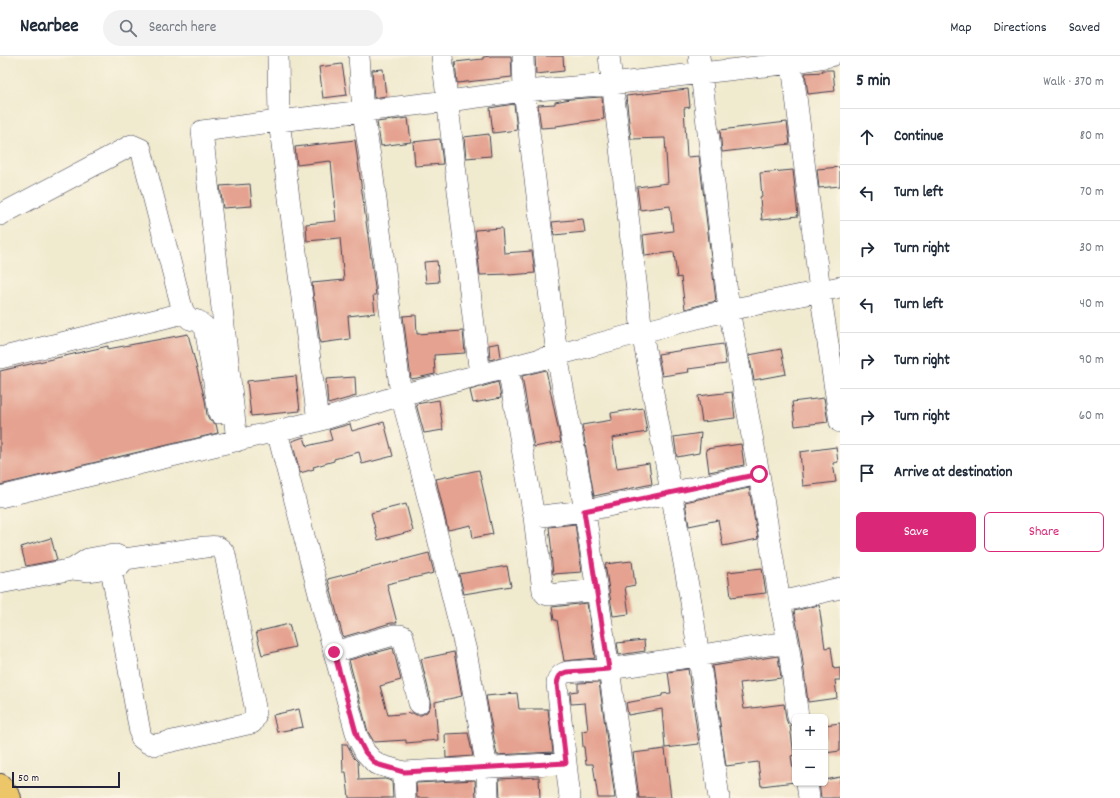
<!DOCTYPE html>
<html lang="en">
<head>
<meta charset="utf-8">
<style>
	body { margin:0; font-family:Dekko,sans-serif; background:#f2f2f3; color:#1f2937 }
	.controls { position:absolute; right:12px; bottom:12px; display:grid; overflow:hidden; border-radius:6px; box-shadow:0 1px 3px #0004 }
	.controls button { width:36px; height:36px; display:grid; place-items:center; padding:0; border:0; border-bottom:1px solid #e0e1e3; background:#fff; color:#1f2937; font:20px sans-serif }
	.scale { position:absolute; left:12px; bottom:10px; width:108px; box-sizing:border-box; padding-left:4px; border:2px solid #22223b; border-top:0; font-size:11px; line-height:14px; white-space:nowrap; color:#22223b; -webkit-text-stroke:3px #fcf5e5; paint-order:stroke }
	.stop { position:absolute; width:12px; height:12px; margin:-9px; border:3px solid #db2777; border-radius:50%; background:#fff }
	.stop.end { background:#db2777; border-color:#fff; box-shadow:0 1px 4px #0008 }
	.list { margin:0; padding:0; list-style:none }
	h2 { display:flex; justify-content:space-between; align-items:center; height:52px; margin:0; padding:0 16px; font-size:17px }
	h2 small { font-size:13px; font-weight:400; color:#747a83 }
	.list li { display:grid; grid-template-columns:26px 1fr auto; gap:12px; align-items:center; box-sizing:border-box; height:56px; padding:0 16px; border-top:1px solid #e0e1e3 }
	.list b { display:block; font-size:15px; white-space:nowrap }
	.list em { font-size:13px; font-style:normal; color:#747a83 }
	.actions { display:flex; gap:8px; padding:12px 16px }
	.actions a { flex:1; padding:9px 0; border:1px solid #db2777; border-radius:6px; text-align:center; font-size:14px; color:#db2777 }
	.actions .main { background:#db2777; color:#fff }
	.icon { flex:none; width:22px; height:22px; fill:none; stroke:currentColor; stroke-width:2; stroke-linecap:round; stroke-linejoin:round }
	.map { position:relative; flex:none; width:840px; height:742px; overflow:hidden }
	header { display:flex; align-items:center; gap:24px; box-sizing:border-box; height:56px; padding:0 20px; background:#fff; border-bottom:1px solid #e0e1e3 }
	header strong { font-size:19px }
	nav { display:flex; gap:22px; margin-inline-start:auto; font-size:14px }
	.search { width:280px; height:36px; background:#f2f2f3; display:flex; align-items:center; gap:10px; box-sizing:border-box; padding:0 14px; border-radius:22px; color:#747a83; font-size:15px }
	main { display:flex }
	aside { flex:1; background:#fff }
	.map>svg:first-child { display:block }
</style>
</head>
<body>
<header>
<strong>Nearbee</strong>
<div class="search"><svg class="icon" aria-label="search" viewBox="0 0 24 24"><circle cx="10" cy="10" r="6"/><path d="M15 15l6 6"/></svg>Search here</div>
<nav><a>Map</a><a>Directions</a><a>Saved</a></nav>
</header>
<main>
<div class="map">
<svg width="840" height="742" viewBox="0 0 840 742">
	<rect width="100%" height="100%" fill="#fcf5e5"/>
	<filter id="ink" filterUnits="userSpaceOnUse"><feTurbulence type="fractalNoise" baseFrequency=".025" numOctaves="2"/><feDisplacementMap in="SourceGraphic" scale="8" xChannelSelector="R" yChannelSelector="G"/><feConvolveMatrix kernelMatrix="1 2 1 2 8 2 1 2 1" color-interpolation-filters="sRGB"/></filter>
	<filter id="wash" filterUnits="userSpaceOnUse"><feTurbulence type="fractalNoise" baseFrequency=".012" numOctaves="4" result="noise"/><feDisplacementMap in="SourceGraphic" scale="16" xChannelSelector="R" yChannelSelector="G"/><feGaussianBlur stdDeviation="0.9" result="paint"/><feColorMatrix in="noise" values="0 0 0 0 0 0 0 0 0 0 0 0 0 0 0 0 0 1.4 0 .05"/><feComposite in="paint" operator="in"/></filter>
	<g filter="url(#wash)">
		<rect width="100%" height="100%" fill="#f0eacf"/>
		<g id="blocks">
			<path fill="#e5a290" d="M 491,0 L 511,0 L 512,21 L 457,27 L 455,6 L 483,3 L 483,1 Z
				M 535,0 L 563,0 L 564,15 L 536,18 Z
				M 342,8 L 347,39 L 323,42 L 319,11 Z
				M 383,13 L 386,40 L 374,42 L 372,14 Z
				M 822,14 L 833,14 L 835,35 L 808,38 L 805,17 L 823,16 Z
				M 688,33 L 690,51 L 684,52 L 687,101 L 699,100 L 716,245 L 685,253 L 681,221 L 677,222 L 674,196 L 645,200 L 643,179 L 673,175 L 670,150 L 640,154 L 637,131 L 668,127 L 665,82 L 631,83 L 626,40 Z
				M 602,41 L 604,63 L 556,70 L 556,71 L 541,72 L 538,49 L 555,48 L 555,46 L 570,43 Z
				M 514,48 L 517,74 L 493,77 L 490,52 Z
				M 408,62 L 411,86 L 381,90 L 377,66 Z
				M 787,66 L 790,88 L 722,96 L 720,74 Z
				M 489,78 L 491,100 L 466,102 L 464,81 Z
				M 440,83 L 443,108 L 415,110 L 413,86 Z
				M 355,84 L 376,239 L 373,239 L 375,257 L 348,260 L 350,283 L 320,287 L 315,245 L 314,245 L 312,227 L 344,224 L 340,182 L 307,185 L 306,168 L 336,165 L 334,146 L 335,146 L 331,106 L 330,105 L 297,109 L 295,91 Z
				M 840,111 L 840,130 L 819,132 L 817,113 Z
				M 793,114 L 798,160 L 762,164 L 760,142 L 762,141 L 760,117 Z
				M 250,128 L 252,150 L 223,152 L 220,130 Z
				M 583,163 L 585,176 L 554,179 L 552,166 Z
				M 502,172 L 504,197 L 532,195 L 535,217 L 509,219 L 509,218 L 480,219 L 475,174 Z
				M 437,205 L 439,226 L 426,227 L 424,206 Z
				M 416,259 L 417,278 L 463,275 L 465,297 L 434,299 L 435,318 L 417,322 L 411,323 L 403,260 Z
				M 188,278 L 205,344 L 207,359 L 210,365 L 216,368 L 218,377 L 0,429 L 0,315 L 108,290 L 108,293 Z
				M 499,287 L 501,301 L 490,304 L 489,289 Z
				M 723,288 L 726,308 L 688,313 L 689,316 L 662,320 L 658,298 Z
				M 781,293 L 786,318 L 754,324 L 749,299 Z
				M 546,314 L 561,386 L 534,391 L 522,320 Z
				M 296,320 L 300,355 L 251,360 L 247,325 Z
				M 355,321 L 356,340 L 328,348 L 326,323 Z
				M 498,326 L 501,342 L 473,347 L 470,334 Z
				M 732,336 L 735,362 L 702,366 L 698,340 Z
				M 824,342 L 828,366 L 795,370 L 792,346 Z
				M 439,344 L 443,374 L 424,377 L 416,348 Z
				M 643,352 L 647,376 L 612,382 L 617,412 L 649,407 L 652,428 L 594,440 L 582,369 L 612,364 L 611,357 Z
				M 384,366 L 393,400 L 362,408 L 359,396 L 334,403 L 334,405 L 313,411 L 314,413 L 300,417 L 292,385 L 304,381 L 307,390 L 332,384 L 329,374 L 350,368 L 352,375 Z
				M 701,377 L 699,397 L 677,401 L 674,381 Z
				M 741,388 L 744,409 L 709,416 L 706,393 Z
				M 836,391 L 838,406 L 833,407 L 836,426 L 803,430 L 800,396 Z
				M 479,414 L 493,478 L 473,482 L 471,469 L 448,474 L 436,423 Z
				M 749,432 L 758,483 L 723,490 L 718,464 L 689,470 L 685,446 Z
				M 406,448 L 413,475 L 378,484 L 371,457 Z
				M 575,468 L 582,516 L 553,518 L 551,497 L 552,497 L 549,471 Z
				M 51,482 L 57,504 L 26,510 L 21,491 Z
				M 429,497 L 434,517 L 387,528 L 397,567 L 391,567 L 343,581 L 328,523 Z
				M 632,505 L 635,529 L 625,531 L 629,558 L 613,560 L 605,508 Z
				M 507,510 L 511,530 L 464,538 L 459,518 Z
				M 762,512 L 766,537 L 731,541 L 728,516 Z
				M 587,547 L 595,602 L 564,605 L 557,564 L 554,564 L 552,551 Z
				M 819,549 L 825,592 L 831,591 L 834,613 L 840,612 L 840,624 L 835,624 L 837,642 L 808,646 L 800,584 L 794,555 Z
				M 289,568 L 295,591 L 262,599 L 256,576 Z
				M 644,584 L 645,595 L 619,599 L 617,587 Z
				M 393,592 L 401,624 L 380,630 L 388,659 L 413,657 L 416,659 L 421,659 L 427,656 L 430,651 L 431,645 L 421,603 L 454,596 L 462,640 L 435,646 L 438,684 L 406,687 L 406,684 L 374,686 L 368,676 L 349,604 Z
				M 778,600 L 781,622 L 740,627 L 744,653 L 784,648 L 786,663 L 788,668 L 790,670 L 794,699 L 791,700 L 795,726 L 761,730 L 758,706 L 726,710 L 712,610 Z
				M 688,613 L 699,688 L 665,692 L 662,653 L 628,659 L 626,647 L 662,640 L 662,638 L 671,637 L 668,616 Z
				M 599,626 L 615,742 L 598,742 L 593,708 L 586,708 L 584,691 L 583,691 L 582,675 L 588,674 L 585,647 L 571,648 L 570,636 L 578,635 L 578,627 Z
				M 517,637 L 519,653 L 548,653 L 553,696 L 497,699 L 486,640 Z
				M 299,653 L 303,671 L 277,676 L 273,659 Z
				M 840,667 L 840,695 L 825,697 L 825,669 Z
				M 468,677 L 473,700 L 446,702 L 445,678 Z
				M 342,688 L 347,688 L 354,702 L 358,706 L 359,724 L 385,723 L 392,725 L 393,742 L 349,742 L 346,716 L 343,716 Z
				M 665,693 L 671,742 L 639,742 L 633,697 Z
				M 539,721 L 540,742 L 500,742 L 499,723 Z
				M 840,721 L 840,742 L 821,742 L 819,727 L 825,727 L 825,724 Z
				M 475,724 L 476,742 L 417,742 L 416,727 Z"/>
		</g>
	</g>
	<g filter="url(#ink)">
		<use href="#blocks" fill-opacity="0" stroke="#414051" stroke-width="1"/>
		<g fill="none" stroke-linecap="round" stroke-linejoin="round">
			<defs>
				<path id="minor" d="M 278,0 L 279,65 L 318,365
					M 359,0 L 363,56 L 372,113 L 401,339 L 420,410 L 466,595 L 487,712 L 488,742
					M 442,0 L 480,319
					M 523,0 L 524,35 L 557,299 L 581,431 L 609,613 L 627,742
					M 609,0 L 642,276 L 691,546 L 719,742
					M 699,0 L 729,254 L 759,418 L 780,546 L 840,532
					M 791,0 L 820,235 L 840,366
					M 0,159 L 132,89 L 141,93 L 181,248 L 184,257 L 190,263 L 198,265 L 205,271 L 219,357
					M 0,302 L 184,257
					M 508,312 L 534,461 L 543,535 L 545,538 L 549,539 L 597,534
					M 277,375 L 334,596 L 357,680 L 365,696 L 376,708 L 404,716 L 566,707 L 570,742
					M 237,385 L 202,75 L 279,65 L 448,45 L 524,35 L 612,28 L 701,17 L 792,7 L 831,0
					M 0,441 L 318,365 L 401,339 L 557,299 L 642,276 L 729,254 L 840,231
					M 534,461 L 584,455 L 759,418
					M 111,512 L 141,682 L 148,687 L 155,689 L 252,667 L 255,661 L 255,651 L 225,498 C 219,489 215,490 205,491 L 125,503 L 116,499 L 99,501 L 88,503 L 73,513 L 89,515 L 119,510 L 125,503
					M 0,527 L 73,513
					M 780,546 L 788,586 L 798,661
					M 334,596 L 394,579 L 400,579 L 403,580 L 404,585 L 419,647
					M 566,707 L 557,628 C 558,621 560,618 567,616 L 609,613 L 788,586
					M 404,716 L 405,742
					M 807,727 L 809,742"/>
				<path id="major" d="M 0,729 L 10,742"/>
			</defs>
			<use href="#minor" stroke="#414051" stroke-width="22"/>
			<use href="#major" stroke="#414051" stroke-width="24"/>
			<use href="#minor" stroke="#fff" stroke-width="21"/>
			<use href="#major" stroke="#ecc669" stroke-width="22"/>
		</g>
	</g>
	<g fill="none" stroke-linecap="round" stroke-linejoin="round" filter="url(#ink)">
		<path stroke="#db2777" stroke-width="5" d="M 334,596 L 357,680 L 365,696 L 376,708 L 404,716 L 566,707 L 557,628 C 558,621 560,618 567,616 L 609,613 L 584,455 L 759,418"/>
	</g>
</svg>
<div class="controls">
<button>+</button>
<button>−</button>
</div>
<div class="scale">50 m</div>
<div class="stop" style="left:759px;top:418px"></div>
<div class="stop end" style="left:334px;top:596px"></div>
</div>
<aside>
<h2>5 min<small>Walk · 370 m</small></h2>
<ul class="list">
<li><svg class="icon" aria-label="ahead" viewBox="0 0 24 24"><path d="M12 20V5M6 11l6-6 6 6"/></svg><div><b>Continue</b></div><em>80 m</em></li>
<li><svg class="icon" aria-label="left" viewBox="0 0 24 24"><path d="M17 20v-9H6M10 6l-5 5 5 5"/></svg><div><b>Turn left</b></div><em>70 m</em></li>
<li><svg class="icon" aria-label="right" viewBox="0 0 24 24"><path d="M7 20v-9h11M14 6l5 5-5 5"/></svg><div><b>Turn right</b></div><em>30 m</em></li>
<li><svg class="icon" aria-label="left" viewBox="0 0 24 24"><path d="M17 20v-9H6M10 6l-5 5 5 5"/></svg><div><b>Turn left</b></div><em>40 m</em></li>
<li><svg class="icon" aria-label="right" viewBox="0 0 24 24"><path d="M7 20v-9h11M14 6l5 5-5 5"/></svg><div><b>Turn right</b></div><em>90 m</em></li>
<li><svg class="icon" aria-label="right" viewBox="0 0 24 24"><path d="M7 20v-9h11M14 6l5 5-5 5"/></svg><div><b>Turn right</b></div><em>60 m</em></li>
<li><svg class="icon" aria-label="arrive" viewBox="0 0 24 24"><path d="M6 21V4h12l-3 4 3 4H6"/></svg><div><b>Arrive at destination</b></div></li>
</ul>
<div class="actions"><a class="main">Save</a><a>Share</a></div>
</aside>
</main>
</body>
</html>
